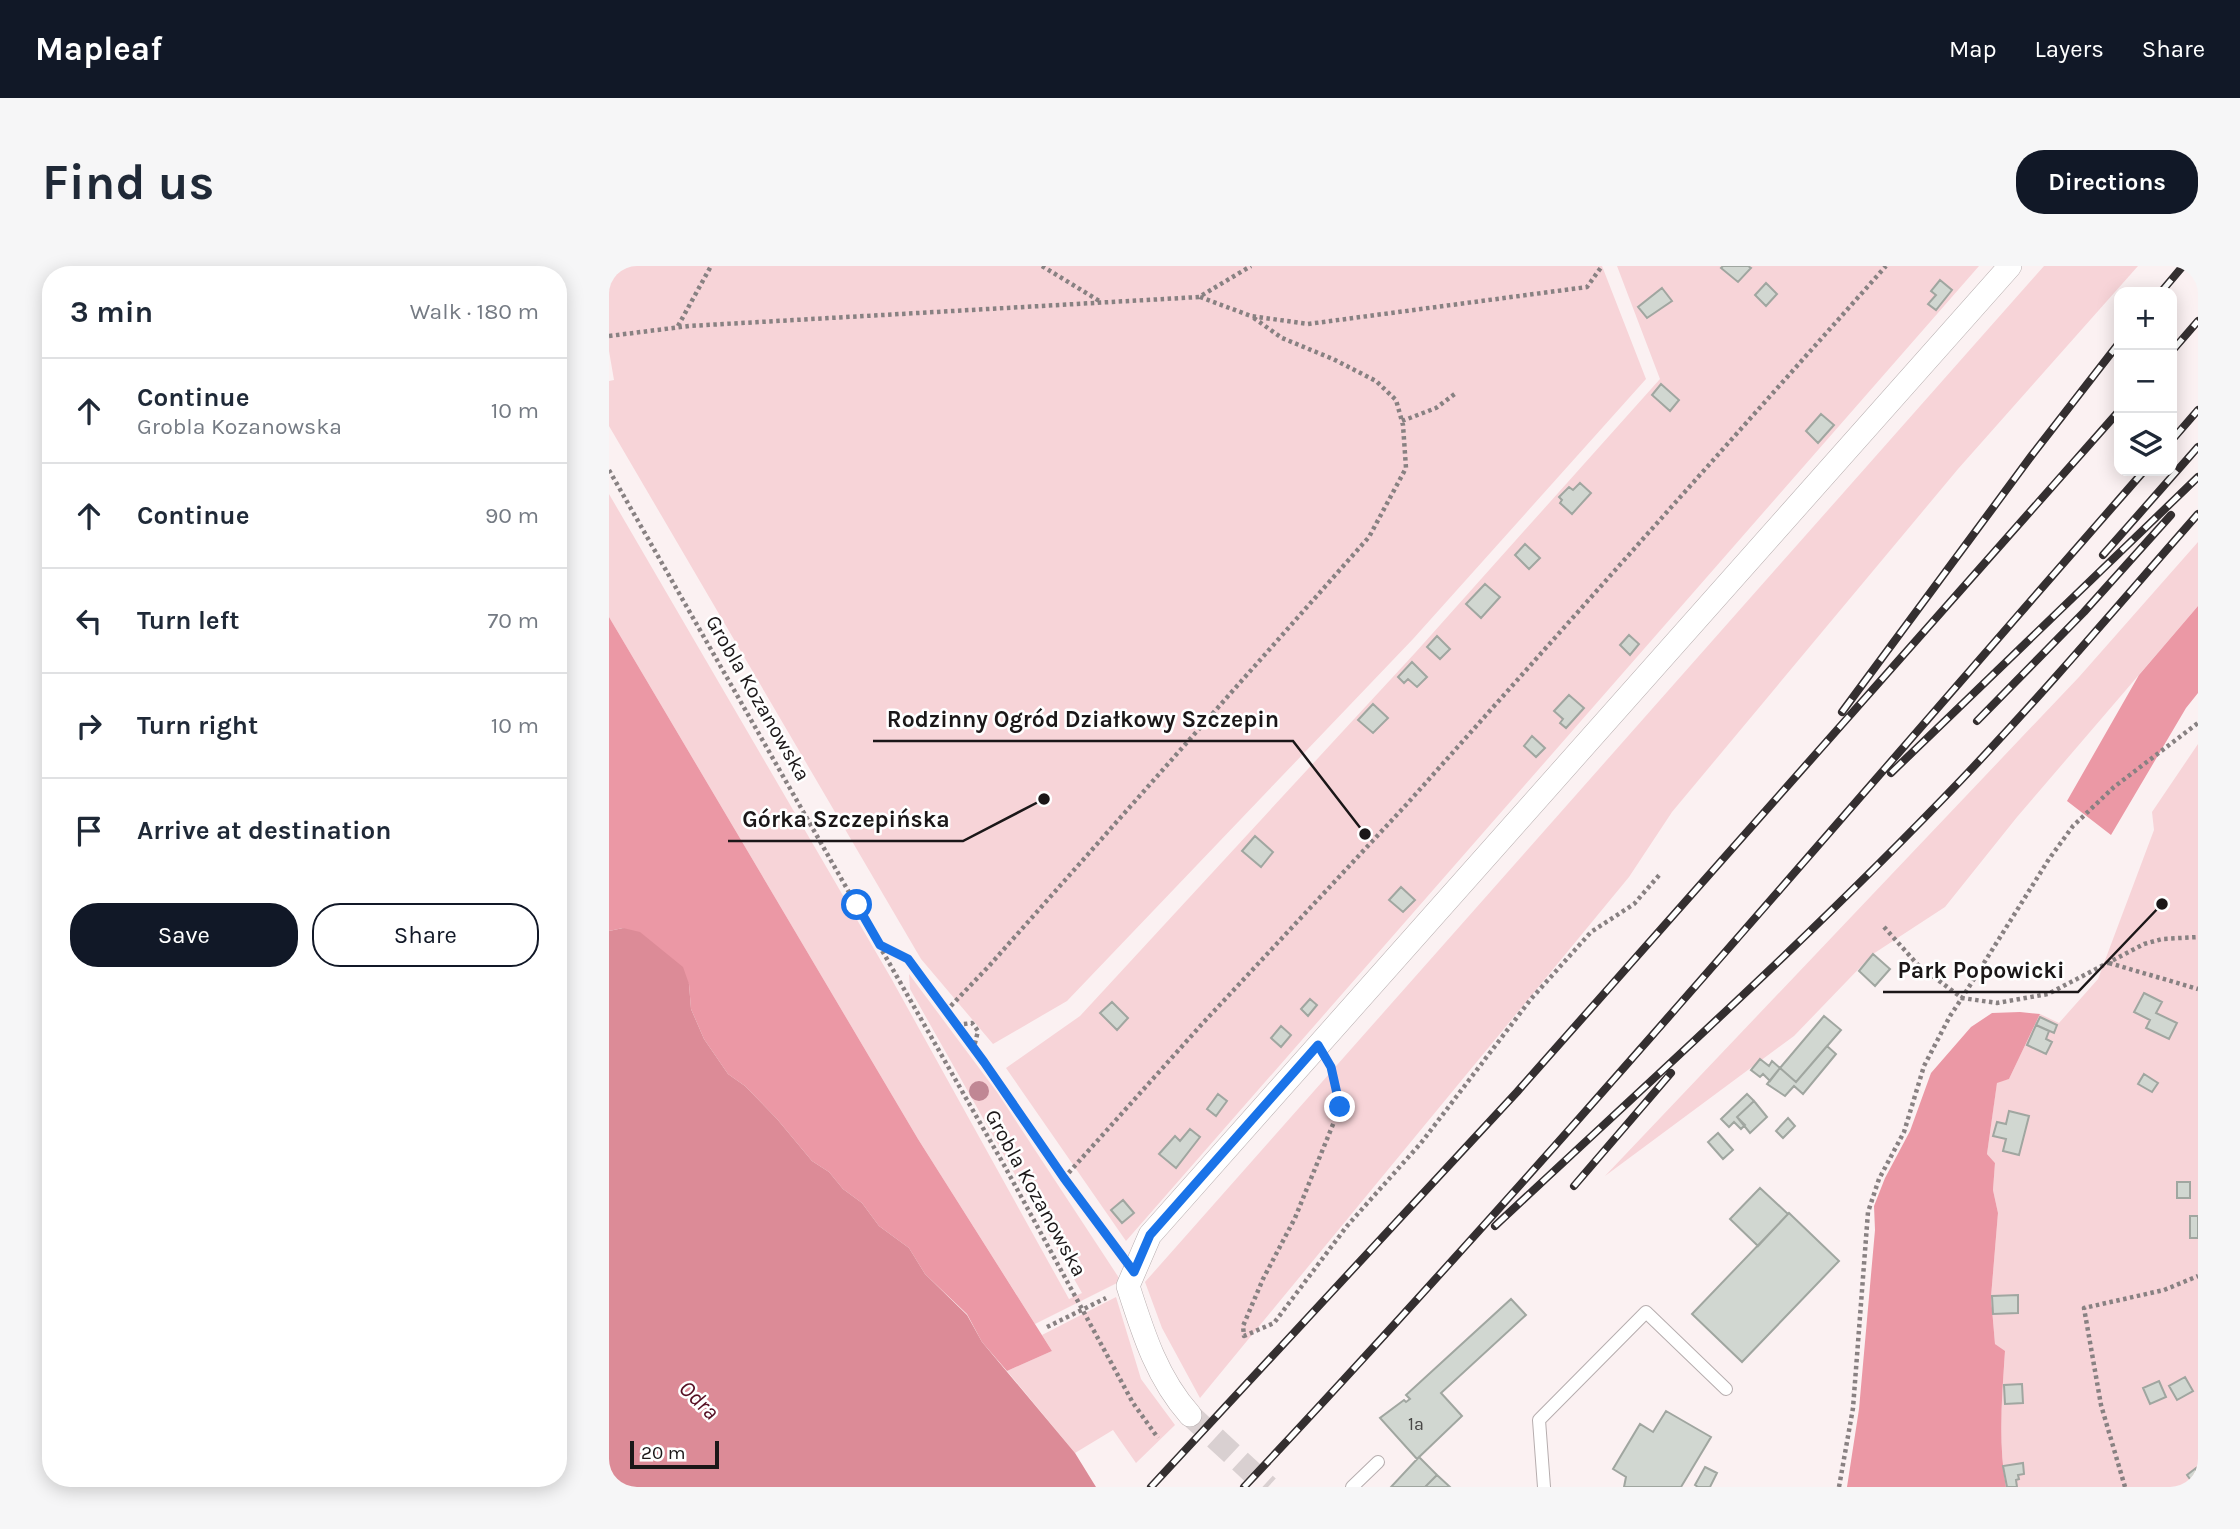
<!DOCTYPE html>
<html lang="en">
<head>
<meta charset="utf-8">
<style>
	body { margin:0; font-family:Karla,sans-serif; background:#f6f6f7; color:#1f2937 }
	.controls { position:absolute; right:21px; top:21px; display:grid; overflow:hidden; border-radius:14px; box-shadow:0 4px 18px #0003 }
	.controls button { width:63px; height:63px; display:grid; place-items:center; padding:0; border:0; border-bottom:2px solid #e0e1e3; background:#fff; color:#1f2937; font:35px sans-serif }
	.scale { position:absolute; left:21px; bottom:18px; width:89px; box-sizing:border-box; padding-left:7px; border:4px solid #1b1718; border-top:0; font-size:19px; line-height:24px; white-space:nowrap; color:#1b1718; -webkit-text-stroke:5px #fff; paint-order:stroke }
	.stop { position:absolute; width:21px; height:21px; margin:-16px; border:5px solid #1a73e8; border-radius:50%; background:#fff }
	.stop.end { background:#1a73e8; border-color:#fff; box-shadow:0 2px 7px #0008 }
	.list { margin:0; padding:0; list-style:none }
	h2 { display:flex; justify-content:space-between; align-items:center; height:91px; margin:0; padding:0 28px; font-size:30px }
	h2 small { font-size:23px; font-weight:400; color:#747a83 }
	.list li { display:grid; grid-template-columns:46px 1fr auto; gap:21px; align-items:center; box-sizing:border-box; height:105px; padding:0 28px; border-top:2px solid #e0e1e3 }
	.list b { display:block; font-size:26px; white-space:nowrap }
	.list p { margin:0; font-size:23px; white-space:nowrap; color:#747a83 }
	.list em { font-size:23px; font-style:normal; color:#747a83 }
	.actions { display:flex; gap:14px; padding:21px 28px }
	.actions a { flex:1; padding:16px 0; border:2px solid #111827; border-radius:28px; text-align:center; font-size:24px; color:#111827 }
	.actions .main { background:#111827; color:#fff }
	.icon { flex:none; width:38px; height:38px; fill:none; stroke:currentColor; stroke-width:2; stroke-linecap:round; stroke-linejoin:round }
	.map { position:relative; flex:none; width:1589px; height:1221px; overflow:hidden; border-radius:28px }
	header { display:flex; align-items:center; gap:42px; box-sizing:border-box; height:98px; padding:0 35px; background:#111827; color:#fff }
	header strong { font-size:33px }
	nav { display:flex; gap:38px; margin-inline-start:auto; font-size:24px }
	.intro { display:flex; align-items:center; justify-content:space-between; box-sizing:border-box; height:168px; padding:0 42px }
	h1 { margin:0; font-size:49px }
	.button { padding:18px 32px; border-radius:28px; background:#111827; color:#fff; font-size:24px; font-weight:700 }
	main { display:flex; gap:42px; padding:0 42px }
	aside { flex:1; background:#fff; border-radius:28px; box-shadow:0 4px 18px #0003 }
	.map>svg:first-child { display:block }
</style>
</head>
<body>
<header>
<strong>Mapleaf</strong>
<nav><a>Map</a><a>Layers</a><a>Share</a></nav>
</header>
<div class="intro"><h1>Find us</h1><a class="button">Directions</a></div>
<main>
<aside>
<h2>3 min<small>Walk · 180 m</small></h2>
<ul class="list">
<li><svg class="icon" aria-label="ahead" viewBox="0 0 24 24"><path d="M12 20V5M6 11l6-6 6 6"/></svg><div><b>Continue</b><p>Grobla Kozanowska</p></div><em>10 m</em></li>
<li><svg class="icon" aria-label="ahead" viewBox="0 0 24 24"><path d="M12 20V5M6 11l6-6 6 6"/></svg><div><b>Continue</b></div><em>90 m</em></li>
<li><svg class="icon" aria-label="left" viewBox="0 0 24 24"><path d="M17 20v-9H6M10 6l-5 5 5 5"/></svg><div><b>Turn left</b></div><em>70 m</em></li>
<li><svg class="icon" aria-label="right" viewBox="0 0 24 24"><path d="M7 20v-9h11M14 6l5 5-5 5"/></svg><div><b>Turn right</b></div><em>10 m</em></li>
<li><svg class="icon" aria-label="arrive" viewBox="0 0 24 24"><path d="M6 21V4h12l-3 4 3 4H6"/></svg><div><b>Arrive at destination</b></div></li>
</ul>
<div class="actions"><a class="main">Save</a><a>Share</a></div>
</aside>
<div class="map">
<svg width="1589" height="1221" viewBox="0 0 1589 1221">
	<rect width="100%" height="100%" fill="#fbf1f2"/>
	<path fill="#f7d4d8" d="M 0,0 L 993,0 L 1037,113 L 804,373 L 458,735 L 384,778 L 312,693 L 0,160 L 0,115 L 5,114 L 0,85 Z
		M 1008,0 L 1370,0 L 517,975 L 397,802 L 471,750 L 806,387 L 1051,113 Z
		M 1435,0 L 1529,0 L 1349,203 L 1063,546 L 1020,611 L 591,1132 L 553,1062 L 536,1016 Z
		M 0,228 L 282,712 L 460,1033 L 473,1027 L 301,723 L 300,708 L 388,826 L 512,1015 L 426,1058 L 309,873 L 0,351 Z
		M 1589,276 L 1589,340 L 1408,551 L 1336,641 L 1264,688 L 1185,770 L 996,910 L 1470,411 Z
		M 1589,478 L 1589,1221 L 1397,1221 C 1389,1176 1393,1131 1396,1086 L 1386,1078 L 1382,1031 L 1389,947 L 1384,924 L 1386,897 L 1378,888 L 1388,816 L 1400,813 L 1431,748 L 1450,757 L 1489,713 L 1545,564 L 1543,546 Z
		M 507,1031 L 532,1113 L 566,1159 L 527,1197 L 504,1164 L 466,1187 L 398,1105 L 443,1085 L 433,1069 Z"/>
	<path fill="#eb98a5" d="M 1589,340 L 1589,427 L 1577,442 L 1502,569 L 1458,535 L 1530,409 Z
		M 0,351 L 309,873 L 443,1085 L 398,1105 L 373,1076 L 358,1048 L 316,1008 L 300,982 L 270,960 L 253,937 L 234,923 L 220,906 L 203,895 L 168,853 L 136,820 L 119,808 L 95,773 L 82,743 L 80,718 L 14,662 L 0,665 Z
		M 1411,746 L 1431,748 L 1400,813 L 1388,817 L 1378,888 L 1386,897 L 1384,924 L 1389,947 L 1382,1031 L 1386,1078 L 1396,1085 C 1393,1131 1389,1176 1397,1221 L 1238,1221 L 1250,1143 L 1266,964 L 1265,940 L 1276,912 L 1301,865 L 1322,807 L 1362,761 L 1383,747 Z"/>
	<path fill="#dc8b97" d="M 14,662 L 31,666 L 74,701 L 80,718 L 82,743 L 95,773 L 119,808 L 136,820 L 168,853 L 203,895 L 220,906 L 234,923 L 253,937 L 270,960 L 300,982 L 316,1008 L 358,1049 L 373,1076 L 466,1187 L 487,1221 L 0,1221 L 0,665 Z"/>
	<path fill="#d1d7d1" stroke="#a0a6a0" stroke-width="2" d="M 1114,0 L 1139,0 L 1142,2 L 1129,16 L 1112,2 Z
		M 1331,14 L 1343,24 L 1327,44 L 1319,38 L 1327,29 L 1322,25 Z
		M 1157,17 L 1168,28 L 1157,40 L 1146,29 Z
		M 1053,22 L 1063,35 L 1038,52 L 1029,41 Z
		M 1052,118 L 1070,134 L 1061,145 L 1043,129 Z
		M 1212,148 L 1225,159 L 1209,177 L 1197,165 Z
		M 971,217 L 982,227 L 963,248 L 951,237 L 953,234 L 950,231 L 960,221 L 964,224 Z
		M 916,278 L 931,292 L 920,303 L 906,289 Z
		M 876,318 L 891,331 L 872,352 L 857,338 Z
		M 1020,369 L 1030,378 L 1021,389 L 1011,379 Z
		M 828,370 L 841,383 L 831,393 L 818,381 Z
		M 803,396 L 818,411 L 808,421 L 799,413 L 795,417 L 789,411 Z
		M 960,429 L 975,442 L 957,462 L 951,457 L 954,453 L 945,445 Z
		M 764,438 L 779,452 L 764,467 L 749,454 Z
		M 923,470 L 936,482 L 927,491 L 915,480 Z
		M 646,570 L 664,586 L 652,601 L 633,585 Z
		M 792,621 L 806,634 L 794,646 L 780,634 Z
		M 1264,688 L 1281,703 L 1266,720 L 1250,705 Z
		M 1535,727 L 1553,736 L 1547,747 L 1568,757 L 1560,773 L 1537,762 L 1541,754 L 1525,746 Z
		M 701,733 L 708,739 L 699,750 L 692,743 Z
		M 503,736 L 519,752 L 508,764 L 491,747 Z
		M 1215,750 L 1232,764 L 1187,816 L 1171,802 Z
		M 1431,751 L 1448,759 L 1445,767 L 1427,759 Z
		M 1427,759 L 1440,765 L 1437,773 L 1443,776 L 1437,788 L 1418,779 Z
		M 672,760 L 682,769 L 672,781 L 662,772 Z
		M 1218,780 L 1227,788 L 1194,828 L 1185,820 L 1176,830 L 1158,818 L 1171,802 L 1187,816 Z
		M 1151,793 L 1160,800 L 1163,795 L 1171,802 L 1161,815 L 1154,808 L 1151,811 L 1142,804 Z
		M 1535,808 L 1549,817 L 1543,826 L 1529,818 Z
		M 609,828 L 618,835 L 607,850 L 598,843 Z
		M 1138,828 L 1145,835 L 1128,851 L 1136,859 L 1132,863 L 1125,856 L 1120,861 L 1112,853 Z
		M 1145,835 L 1158,851 L 1141,867 L 1128,851 Z
		M 1400,845 L 1420,850 L 1410,889 L 1394,885 L 1397,873 L 1384,870 L 1388,856 L 1397,858 Z
		M 1179,852 L 1186,860 L 1174,872 L 1167,865 Z
		M 581,863 L 591,871 L 567,902 L 550,888 L 566,870 L 571,875 Z
		M 1109,867 L 1124,884 L 1114,893 L 1099,876 Z
		M 1568,916 L 1581,916 L 1581,932 L 1568,932 Z
		M 1151,922 L 1179,948 L 1149,980 L 1121,953 Z
		M 514,934 L 525,947 L 513,957 L 502,944 Z
		M 1180,947 L 1230,995 L 1133,1096 L 1083,1048 Z
		M 1581,950 L 1589,950 L 1589,972 L 1581,972 Z
		M 1409,1029 L 1409,1047 L 1384,1048 L 1383,1030 Z
		M 902,1033 L 917,1049 L 832,1127 L 853,1150 L 808,1193 L 771,1152 L 795,1134 L 797,1136 L 801,1133 L 797,1129 Z
		M 1576,1111 L 1584,1125 L 1568,1134 L 1560,1120 Z
		M 1550,1115 L 1557,1131 L 1541,1138 L 1534,1122 Z
		M 1413,1118 L 1414,1137 L 1396,1138 L 1395,1119 Z
		M 1057,1145 L 1102,1171 L 1072,1221 L 1015,1221 L 1017,1211 L 1004,1203 L 1031,1158 L 1044,1166 Z
		M 810,1191 L 828,1209 L 816,1221 L 782,1221 Z
		M 1414,1197 L 1415,1208 L 1409,1209 L 1410,1213 L 1407,1214 L 1408,1221 L 1398,1221 L 1394,1200 Z
		M 1096,1201 L 1108,1207 L 1101,1221 L 1089,1221 L 1086,1219 Z
		M 1587,1202 L 1589,1218 L 1586,1220 L 1578,1209 Z
		M 828,1209 L 841,1221 L 816,1221 Z"/>
	<g fill="none" stroke-linecap="round" stroke-linejoin="round">
		<path stroke="#d9d0d1" stroke-width="23" stroke-dasharray="23 11" stroke-linecap="butt" d="M 581,1149 L 659,1221"/>
		<defs>
			<path id="service" d="M 743,1221 L 769,1196
				M 935,1221 L 930,1154 L 1037,1046 L 1117,1123"/>
			<path id="minor" d="M 581,1149 C 548,1112 534,1067 519,1020 L 541,969 L 1401,0"/>
		</defs>
		<use href="#service" stroke="#b6adae" stroke-width="14"/>
		<use href="#minor" stroke="#b6adae" stroke-width="24"/>
		<path stroke="#888182" stroke-width="4.5" stroke-dasharray="3.5 3.5" stroke-linecap="butt" d="M 433,0 L 492,36
			M 591,31 L 642,50 L 699,58 L 978,21 L 993,0
			M 69,60 L 102,0
			M 0,70 L 80,60 L 590,31 L 642,0
			M 793,155 L 827,142 L 847,127
			M 0,204 L 395,899 L 524,1137 L 549,1172
			M 1275,661 L 1309,699 L 1353,732 L 1440,593 L 1464,560 L 1505,521 L 1589,457
			M 271,679 L 299,693 L 507,982
			M 1500,697 L 1589,723
			M 337,745 L 380,700 L 760,271 L 797,202 L 794,159 L 787,134 L 767,115 L 724,93 L 673,72 L 642,50
			M 348,759 L 363,757 L 369,765 L 365,781
			M 723,804 L 731,841 L 686,952 L 654,1013 L 634,1060 L 635,1070 L 665,1057 L 738,960 L 812,877 L 922,733 L 982,666 L 1025,638 L 1052,607
			M 455,912 L 593,758 L 797,539 L 1277,0
			M 438,1061 L 497,1032
			M 1230,1221 L 1244,1142 L 1259,946 L 1270,913 L 1295,866 L 1315,800 L 1341,750 L 1353,732 L 1388,737 L 1439,728 L 1535,678 L 1553,673 L 1589,671
			M 1516,1221 L 1492,1139 L 1475,1042 L 1555,1024 L 1589,1010"/>
		<use href="#service" stroke="#fff" stroke-width="12"/>
		<use href="#minor" stroke="#fff" stroke-width="23"/>
		<defs>
			<path id="rail" d="M 1552,26 L 1574,0
				M 1563,85 L 1589,55
				M 1563,174 L 1589,144
				M 1494,289 L 1589,181
				M 1233,446 L 1423,189 L 1510,77
				M 1368,455 L 1475,346 L 1562,249
				M 1282,507 L 1589,211
				M 965,920 L 1062,807
				M 886,960 C 1043,813 1204,669 1353,513 C 1435,427 1511,337 1589,248
				M 542,1221 L 908,826 L 1510,145
				M 635,1221 C 945,891 1237,545 1535,205"/>
		</defs>
		<use href="#rail" stroke="#342f30" stroke-width="8"/>
		<use href="#rail" stroke="#fff" stroke-width="5" stroke-dasharray="16" stroke-linecap="butt"/>
	</g>
	<circle fill="#c08794" cx="370" cy="825" r="10"/>
	<g fill="none" stroke-linecap="round" stroke-linejoin="round">
		<path stroke="#1a73e8" stroke-width="9" d="M 248,639 L 271,679 L 299,693 L 375,796 L 455,912 L 525,1006 L 541,969 L 709,779 L 722,801 L 731,841"/>
	</g>
	<g text-anchor="middle" dominant-baseline="central" stroke-width="5" stroke-linejoin="round" paint-order="stroke">
		<g font-size="18" fill="#484746">
			<text x="807" y="1158">1a</text>
		</g>
		<g font-size="21" fill="#1b1718" stroke="#fff">
			<text transform="translate(149 432) rotate(60)">Grobla Kozanowska</text>
			<text transform="translate(427 927) rotate(61)">Grobla Kozanowska</text>
		</g>
		<g font-size="23" font-style="italic" fill="#560e23" stroke="#fff">
			<text transform="translate(90 1134) rotate(44)">Odra</text>
		</g>
	</g>
	<path fill="none" stroke="#1b1718" stroke-width="2.5" d="M756 568L684 475H264M435 533L354 575H119M1553 638L1469 726H1274"/>
	<g fill="#1b1718" stroke="#fff" stroke-width="2.5">
		<circle cx="756" cy="568" r="7"/>
		<circle cx="435" cy="533" r="7"/>
		<circle cx="1553" cy="638" r="7"/>
	</g>
	<g font-size="23" text-anchor="middle" font-weight="bold" fill="#1b1718" stroke="#fff" stroke-width="5" stroke-linejoin="round" paint-order="stroke">
		<text x="474" y="461">Rodzinny Ogród Działkowy Szczepin</text>
		<text x="237" y="561">Górka Szczepińska</text>
		<text x="1372" y="712">Park Popowicki</text>
	</g>
</svg>
<div class="controls">
<button>+</button>
<button>−</button>
<button><svg class="icon" aria-label="layers" viewBox="0 0 24 24"><path d="M12 4l9 5-9 5-9-5zM3 14l9 5 9-5"/></svg></button>
</div>
<div class="scale">20 m</div>
<div class="stop" style="left:248px;top:639px"></div>
<div class="stop end" style="left:731px;top:841px"></div>
</div>
</main>
</body>
</html>
